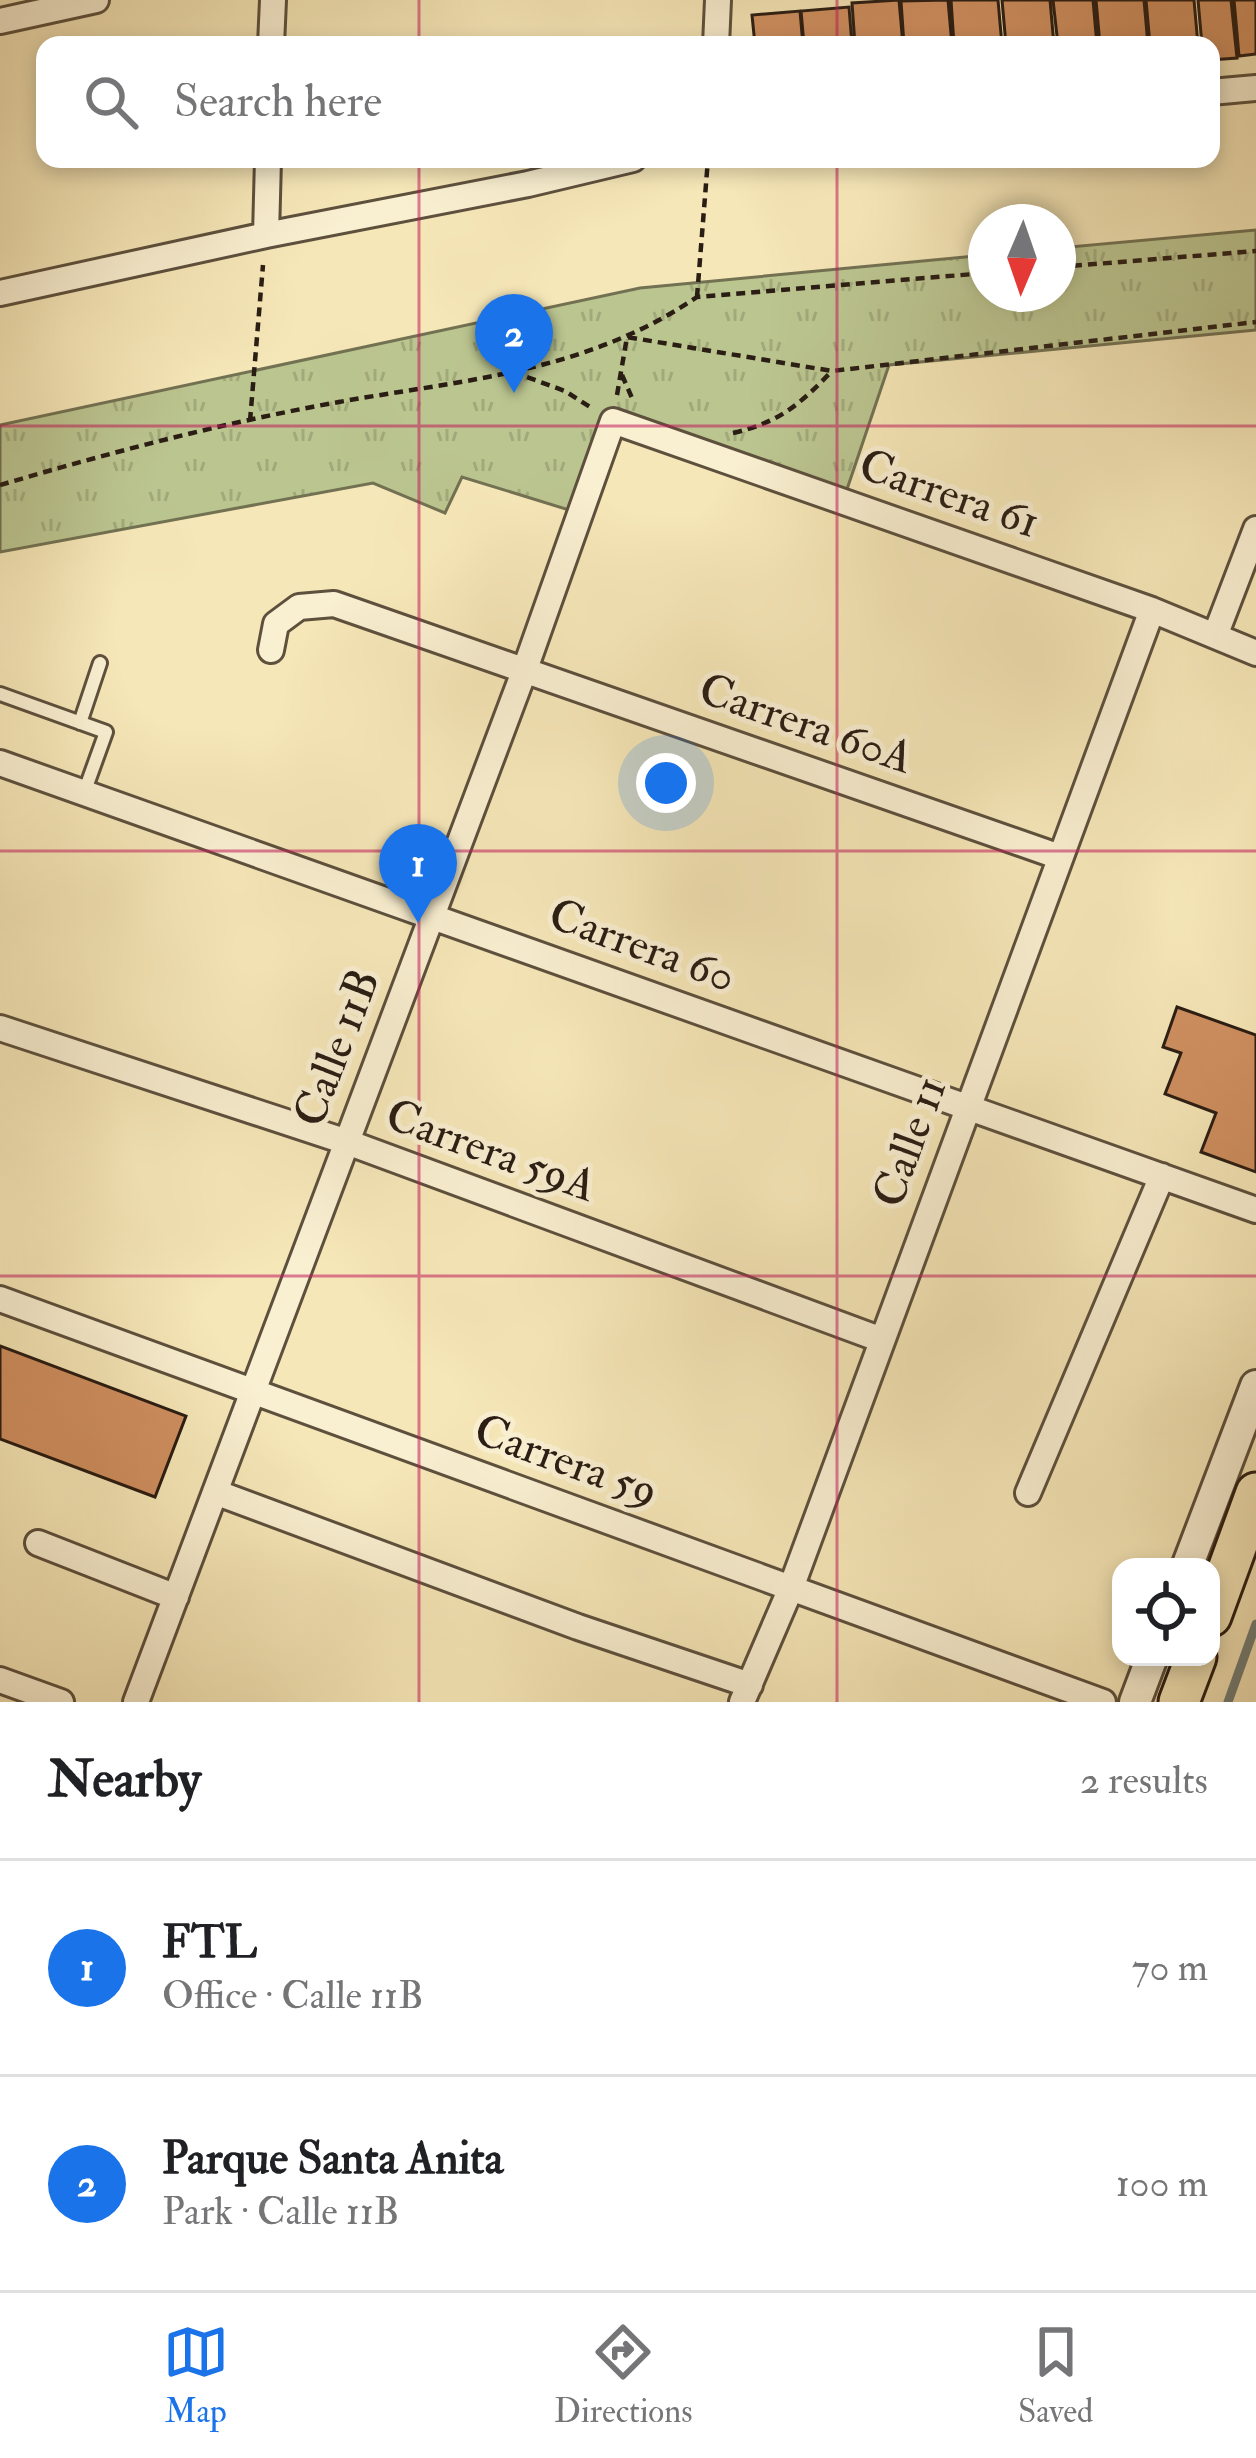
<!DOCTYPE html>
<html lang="en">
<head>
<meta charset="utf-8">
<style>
	body { margin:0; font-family:"IM FELL Double Pica",serif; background:#f6f6f6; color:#202124 }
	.controls { position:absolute; right:36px; bottom:36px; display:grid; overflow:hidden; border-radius:24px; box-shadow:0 6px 18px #0003 }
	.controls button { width:108px; height:108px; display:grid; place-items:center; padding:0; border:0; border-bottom:3px solid #e0e0e0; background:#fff; color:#202124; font:60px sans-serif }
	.compass { position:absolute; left:968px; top:204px; width:108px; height:108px; border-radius:50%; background:#fff; box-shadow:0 6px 18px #0003; rotate:182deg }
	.you { position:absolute; left:666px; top:783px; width:42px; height:42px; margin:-30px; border:9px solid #fff; border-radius:50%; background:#1a73e8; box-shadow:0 0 0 18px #1a73e833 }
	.badge { display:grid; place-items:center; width:78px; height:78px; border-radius:50%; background:#1a73e8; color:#fff; font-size:39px; font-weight:700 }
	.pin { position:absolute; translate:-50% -99px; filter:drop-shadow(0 3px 6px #0008) }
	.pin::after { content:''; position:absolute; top:63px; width:42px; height:36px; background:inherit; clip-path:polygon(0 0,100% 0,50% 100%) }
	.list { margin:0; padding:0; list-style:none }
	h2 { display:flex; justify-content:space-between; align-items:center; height:156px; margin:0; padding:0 48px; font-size:51px }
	h2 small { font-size:39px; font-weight:400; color:#757577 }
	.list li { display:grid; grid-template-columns:78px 1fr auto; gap:36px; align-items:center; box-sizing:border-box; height:216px; padding:0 48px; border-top:3px solid #e0e0e0 }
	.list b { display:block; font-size:45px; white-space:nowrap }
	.list p { margin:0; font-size:39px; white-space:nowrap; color:#757577 }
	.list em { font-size:39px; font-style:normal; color:#757577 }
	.icon { flex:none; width:66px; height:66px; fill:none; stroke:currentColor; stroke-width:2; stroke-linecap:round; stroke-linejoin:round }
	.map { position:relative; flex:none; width:1256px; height:1702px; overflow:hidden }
	.search { position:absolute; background:#fff; box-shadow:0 6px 18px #0003; left:36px; right:36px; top:36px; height:132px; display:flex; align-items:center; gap:30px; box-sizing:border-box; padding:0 42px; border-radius:24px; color:#757577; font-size:45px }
	.sheet { height:588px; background:#fff }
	nav { display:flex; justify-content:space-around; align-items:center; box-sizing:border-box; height:168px; border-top:3px solid #e0e0e0; background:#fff; font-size:33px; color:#757577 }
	nav a { display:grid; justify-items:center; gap:6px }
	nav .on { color:#1a73e8 }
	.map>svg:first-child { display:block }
</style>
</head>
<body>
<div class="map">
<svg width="1256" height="1702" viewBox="0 0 1256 1702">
	<defs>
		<pattern id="grass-tufts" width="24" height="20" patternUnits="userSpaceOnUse" patternTransform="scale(3)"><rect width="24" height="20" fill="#bbc590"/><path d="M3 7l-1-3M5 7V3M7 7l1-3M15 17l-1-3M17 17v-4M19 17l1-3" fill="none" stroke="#a1a97b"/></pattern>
	</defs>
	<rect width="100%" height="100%" fill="#f6e7b8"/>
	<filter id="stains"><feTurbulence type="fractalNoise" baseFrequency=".00167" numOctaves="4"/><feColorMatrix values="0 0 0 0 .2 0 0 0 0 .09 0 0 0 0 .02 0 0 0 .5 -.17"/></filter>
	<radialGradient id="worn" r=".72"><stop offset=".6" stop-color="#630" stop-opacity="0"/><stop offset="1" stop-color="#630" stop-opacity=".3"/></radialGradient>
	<path fill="url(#grass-tufts)" stroke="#727152" stroke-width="3" d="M 1256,230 L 1256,330 L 889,365 L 843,501 L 613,421 L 582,514 L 462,477 L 445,513 L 373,483 L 0,552 L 0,425 L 640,288 L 986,255 L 986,294 L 1058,294 L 1058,248 Z"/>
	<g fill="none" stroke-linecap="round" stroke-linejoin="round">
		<path stroke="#717e77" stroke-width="9" d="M 1228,1702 L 1256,1624"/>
	</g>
	<path fill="#d09061" stroke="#2a1d14" stroke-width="3" d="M 899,0 L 903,45 L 855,45 L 852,3 Z
		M 948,0 L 952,45 L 904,45 L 901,1 Z
		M 951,0 L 998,0 L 1002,45 L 954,45 Z
		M 1002,0 L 1050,0 L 1054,45 L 1006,45 Z
		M 1053,0 L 1093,0 L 1097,45 L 1058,45 Z
		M 1096,0 L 1144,0 L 1148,45 L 1100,45 Z
		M 1146,0 L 1194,0 L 1198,45 L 1150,45 Z
		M 1198,0 L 1231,0 L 1237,58 L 1211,60 L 1211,45 L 1202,45 Z
		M 1234,0 L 1256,0 L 1256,54 L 1239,56 Z
		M 849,7 L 852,45 L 804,45 L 801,11 Z
		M 800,11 L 803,45 L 755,45 L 752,15 Z
		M 1177,1007 L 1256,1035 L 1256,1172 L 1201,1152 L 1216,1113 L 1165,1094 L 1181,1053 L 1163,1047 Z
		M 0,1346 L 186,1416 L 155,1497 L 0,1439 Z"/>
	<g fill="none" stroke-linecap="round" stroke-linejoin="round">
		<defs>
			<path id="service" d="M 0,694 L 106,732 L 84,793
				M 80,723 L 100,663"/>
			<path id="minor" d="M 0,21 L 96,0
				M 271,45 L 273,0
				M 716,45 L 718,0
				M 1211,92 L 1256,88
				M 266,235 L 268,159
				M 0,293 L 266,235 L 528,184 L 633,159
				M 1215,636 L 1256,529
				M 271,650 L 276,624 L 299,607 L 334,604 L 1060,857
				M 0,763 L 1256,1210
				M 0,1028 L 347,1142 L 882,1340
				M 0,1299 L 1103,1702
				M 215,1492 L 578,1627 L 750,1685
				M 1028,1493 L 1162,1176
				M 38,1543 L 176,1597
				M 0,1680 L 61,1702
				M 136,1702 L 525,669 L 613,421 L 1152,610 L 1256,653
				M 742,1702 L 791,1588 L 1152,610"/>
			<path id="tertiary" d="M 1187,1567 L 1256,1386
				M 1135,1702 L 1152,1657"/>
			<path id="primary" d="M 1211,1616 L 1256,1493
				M 1179,1702 L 1196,1657"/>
		</defs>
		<use href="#service" stroke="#5d503d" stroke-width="18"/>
		<use href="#minor" stroke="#5d503d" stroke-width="30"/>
		<use href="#tertiary" stroke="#5d503d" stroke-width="36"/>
		<use href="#primary" stroke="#2a1d14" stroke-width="45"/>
		<path stroke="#2a1d14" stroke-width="4.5" stroke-dasharray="9 6" stroke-linecap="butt" d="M 1058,267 L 1256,251
			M 697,297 L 708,159
			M 513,372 L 565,391 L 590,407
			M 622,375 L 632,398
			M 617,395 L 627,337 L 832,371 L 1256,322
			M 250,421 L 263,265
			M 733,433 C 780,422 799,405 832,371
			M 0,485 C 102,455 207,427 312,407 C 449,380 577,378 697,297 L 986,273"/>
		<use href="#service" stroke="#f9efd1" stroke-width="12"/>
		<use href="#minor" stroke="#f9efd1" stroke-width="24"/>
		<use href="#tertiary" stroke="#f9efd1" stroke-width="30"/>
		<use href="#primary" stroke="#f6e7b8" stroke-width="39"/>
	</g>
	<path fill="none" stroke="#c2185b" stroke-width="3" stroke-opacity="0.55" d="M 419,0 L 419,45M 837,0 L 837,45M 419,159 L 419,1702M 837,159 L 837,1702M 0,426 L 1256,426M 0,851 L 1256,851M 0,1276 L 1256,1276"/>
	<g text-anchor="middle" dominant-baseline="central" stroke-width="10" stroke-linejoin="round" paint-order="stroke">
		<g font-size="45" fill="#2a1d14" stroke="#f9efd1">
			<text transform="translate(949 494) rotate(19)">Carrera 61</text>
			<text transform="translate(806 724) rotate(19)">Carrera 60A</text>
			<text transform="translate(642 946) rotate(20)">Carrera 60</text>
			<text transform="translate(337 1048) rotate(-69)">Calle 11B</text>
			<text transform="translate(910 1142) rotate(-70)">Calle 11</text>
			<text transform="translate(491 1151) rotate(20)">Carrera 59A</text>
			<text transform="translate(566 1461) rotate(20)">Carrera 59</text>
		</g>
	</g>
	<rect width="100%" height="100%" filter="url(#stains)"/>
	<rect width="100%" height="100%" fill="url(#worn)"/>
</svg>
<div class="controls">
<button><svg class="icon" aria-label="locate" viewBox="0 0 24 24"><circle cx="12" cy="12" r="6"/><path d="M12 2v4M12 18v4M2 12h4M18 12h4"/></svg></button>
</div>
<svg class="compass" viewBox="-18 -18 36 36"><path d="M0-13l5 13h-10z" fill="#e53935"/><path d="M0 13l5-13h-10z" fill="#757577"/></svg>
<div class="you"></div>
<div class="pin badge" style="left:418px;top:923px">1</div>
<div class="pin badge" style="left:514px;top:393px">2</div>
<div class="search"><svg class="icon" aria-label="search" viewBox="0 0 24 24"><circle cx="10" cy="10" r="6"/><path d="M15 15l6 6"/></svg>Search here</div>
</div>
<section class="sheet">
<h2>Nearby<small>2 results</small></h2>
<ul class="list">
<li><span class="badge">1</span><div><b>FTL</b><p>Office · Calle 11B</p></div><em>70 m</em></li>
<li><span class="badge">2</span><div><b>Parque Santa Anita</b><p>Park · Calle 11B</p></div><em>100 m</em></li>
</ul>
</section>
<nav>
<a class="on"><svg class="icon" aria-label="map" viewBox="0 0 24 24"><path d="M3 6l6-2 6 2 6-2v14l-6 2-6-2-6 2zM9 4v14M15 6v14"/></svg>Map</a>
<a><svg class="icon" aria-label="directions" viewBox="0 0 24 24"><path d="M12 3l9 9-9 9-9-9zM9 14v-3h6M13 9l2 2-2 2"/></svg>Directions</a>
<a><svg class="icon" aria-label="saved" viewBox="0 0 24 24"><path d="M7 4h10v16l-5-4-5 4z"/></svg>Saved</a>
</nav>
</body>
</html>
